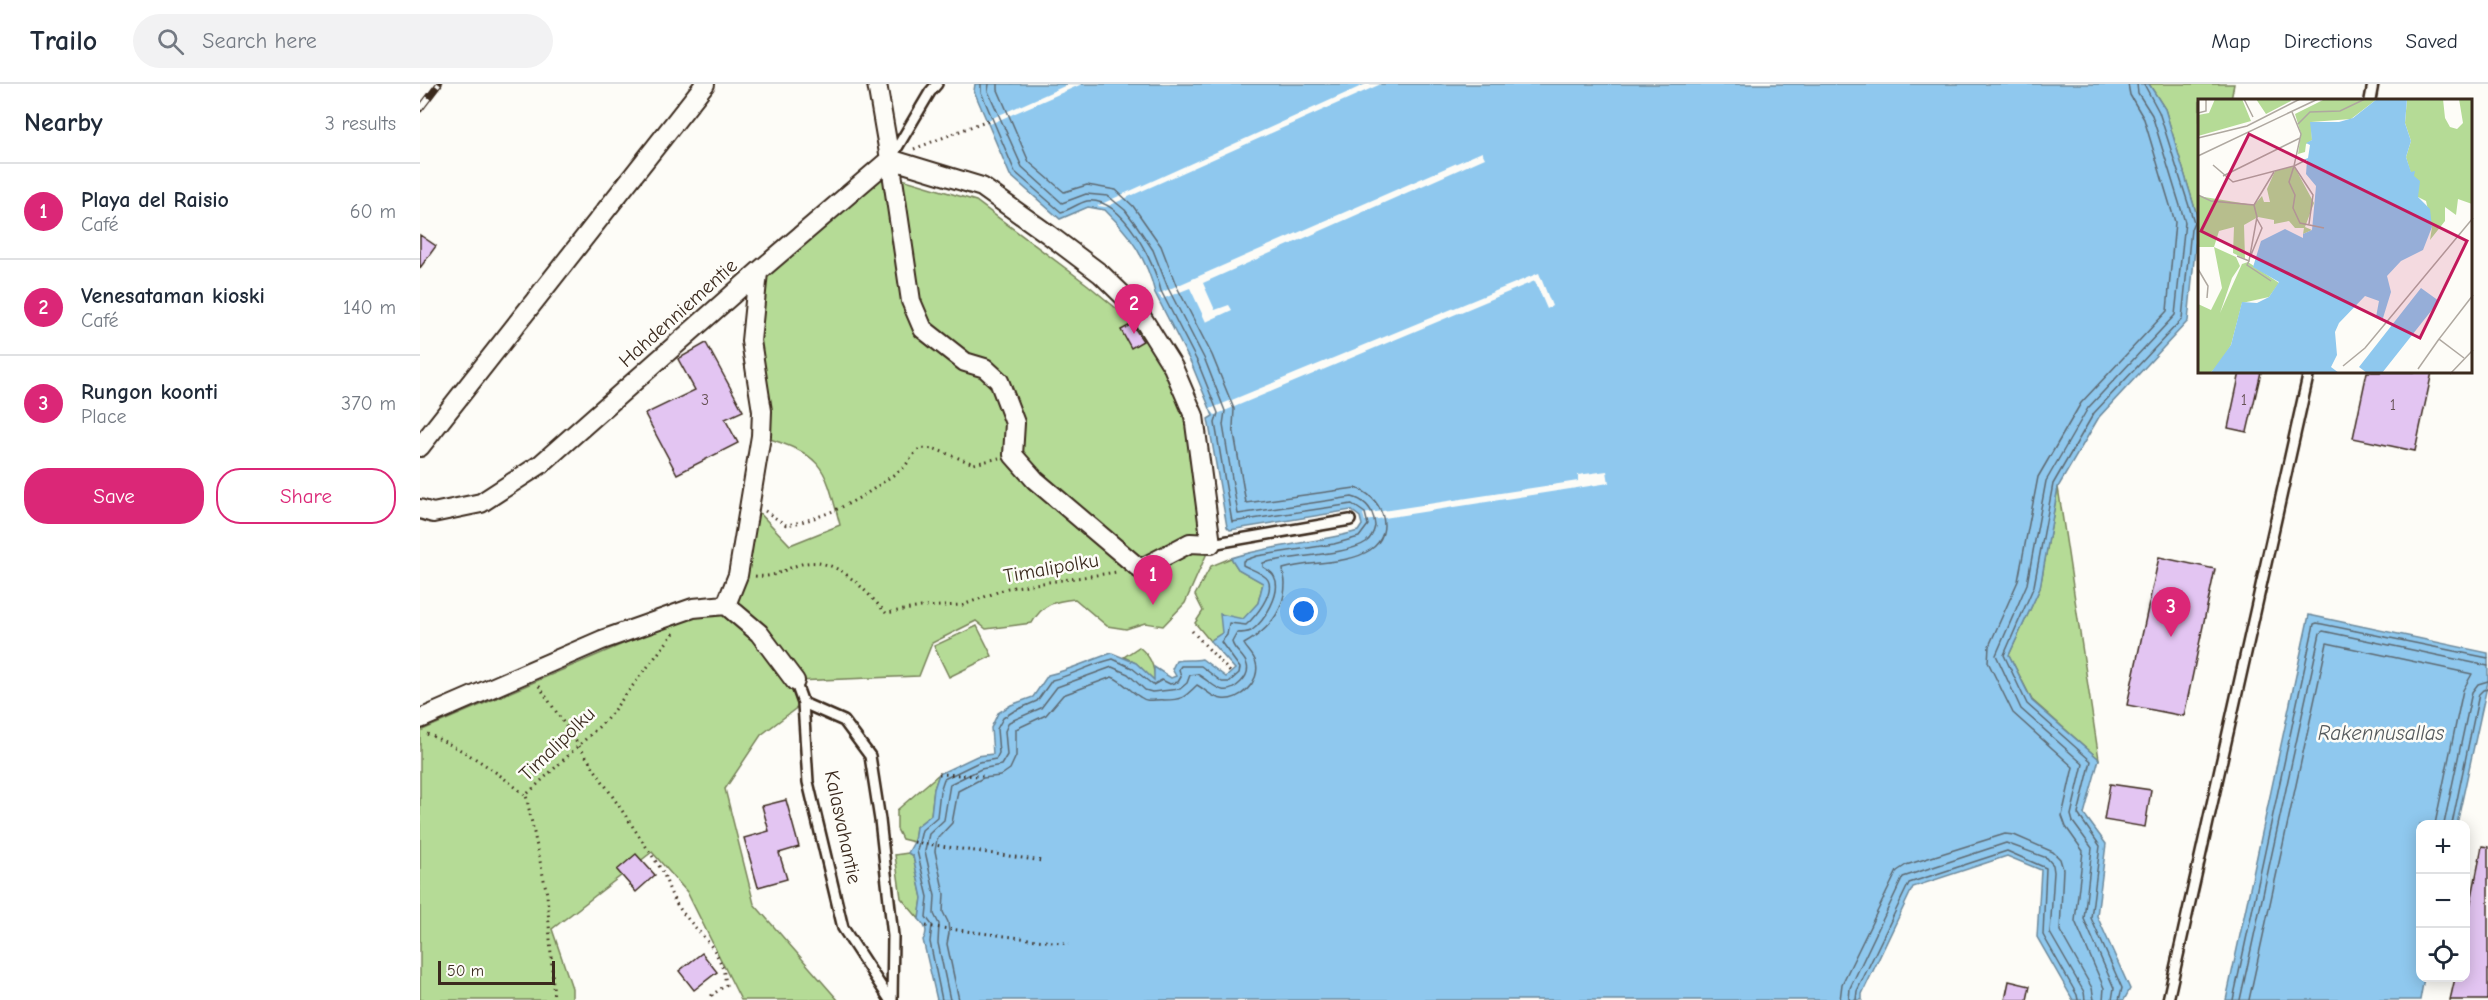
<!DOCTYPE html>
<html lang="en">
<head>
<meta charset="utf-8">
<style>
	body { margin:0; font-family:"Comic Neue",sans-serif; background:#f2f2f3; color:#1f2937 }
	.controls { position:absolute; right:18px; bottom:18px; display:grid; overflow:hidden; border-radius:12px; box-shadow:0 3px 15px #0003 }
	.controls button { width:54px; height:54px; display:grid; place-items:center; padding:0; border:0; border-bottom:2px solid #e0e1e3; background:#fff; color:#1f2937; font:30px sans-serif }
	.scale { position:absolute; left:18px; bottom:15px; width:117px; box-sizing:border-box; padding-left:6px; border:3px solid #3b2a1e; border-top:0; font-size:16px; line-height:21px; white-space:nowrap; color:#3b2a1e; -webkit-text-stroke:4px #fdfcf7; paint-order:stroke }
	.you { position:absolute; left:884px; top:528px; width:21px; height:21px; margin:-15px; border:4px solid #fff; border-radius:50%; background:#1a73e8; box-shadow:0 0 0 9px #1a73e833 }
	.badge { display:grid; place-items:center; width:39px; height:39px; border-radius:50%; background:#db2777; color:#fff; font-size:20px; font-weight:700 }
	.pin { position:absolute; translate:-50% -50px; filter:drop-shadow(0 2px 3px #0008) }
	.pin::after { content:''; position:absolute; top:32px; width:21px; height:18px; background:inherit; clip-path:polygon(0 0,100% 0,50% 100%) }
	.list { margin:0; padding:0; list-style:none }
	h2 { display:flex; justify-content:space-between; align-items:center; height:78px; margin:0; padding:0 24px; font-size:26px }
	h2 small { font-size:20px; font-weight:400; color:#747a83 }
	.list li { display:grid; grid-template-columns:39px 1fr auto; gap:18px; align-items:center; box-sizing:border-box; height:96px; padding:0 24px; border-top:2px solid #e0e1e3 }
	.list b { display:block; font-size:22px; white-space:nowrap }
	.list p { margin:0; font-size:20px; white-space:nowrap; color:#747a83 }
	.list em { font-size:20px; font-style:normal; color:#747a83 }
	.actions { display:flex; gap:12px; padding:18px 24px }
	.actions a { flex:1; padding:14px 0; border:2px solid #db2777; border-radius:24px; text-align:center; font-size:21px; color:#db2777 }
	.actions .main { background:#db2777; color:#fff }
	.icon { flex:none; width:33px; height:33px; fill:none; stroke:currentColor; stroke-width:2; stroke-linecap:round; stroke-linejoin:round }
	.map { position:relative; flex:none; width:2068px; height:916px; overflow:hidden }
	header { display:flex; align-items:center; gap:36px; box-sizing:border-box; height:84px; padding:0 30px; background:#fff; border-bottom:2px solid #e0e1e3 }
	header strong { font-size:28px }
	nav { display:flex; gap:33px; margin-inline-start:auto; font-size:21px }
	.search { width:420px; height:54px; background:#f2f2f3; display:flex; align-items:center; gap:15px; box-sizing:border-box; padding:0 21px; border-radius:33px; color:#747a83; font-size:22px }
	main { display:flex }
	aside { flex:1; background:#fff }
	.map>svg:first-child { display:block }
</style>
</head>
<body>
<header>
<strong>Trailo</strong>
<div class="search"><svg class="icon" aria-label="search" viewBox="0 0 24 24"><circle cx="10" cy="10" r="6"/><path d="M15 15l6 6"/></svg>Search here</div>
<nav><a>Map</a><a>Directions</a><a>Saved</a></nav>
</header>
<main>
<aside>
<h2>Nearby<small>3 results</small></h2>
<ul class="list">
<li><span class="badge">1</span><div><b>Playa del Raisio</b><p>Café</p></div><em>60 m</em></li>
<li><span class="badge">2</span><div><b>Venesataman kioski</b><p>Café</p></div><em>140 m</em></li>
<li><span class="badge">3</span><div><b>Rungon koonti</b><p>Place</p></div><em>370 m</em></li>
</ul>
<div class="actions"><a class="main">Save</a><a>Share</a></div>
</aside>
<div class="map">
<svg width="2068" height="916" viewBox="0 0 2068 916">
	<rect width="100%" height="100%" fill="#fdfcf7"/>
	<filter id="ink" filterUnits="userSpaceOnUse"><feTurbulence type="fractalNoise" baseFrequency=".0167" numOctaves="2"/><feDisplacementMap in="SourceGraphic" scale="12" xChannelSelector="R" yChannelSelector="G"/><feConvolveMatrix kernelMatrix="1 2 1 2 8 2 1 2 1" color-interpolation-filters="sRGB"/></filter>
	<g filter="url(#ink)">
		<path fill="#b5db96" stroke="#78825a" stroke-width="1.5" d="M 1729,0 L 1814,0 L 1811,16 L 1780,16 L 1780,128 L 1778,135 L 1745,25 Z
			M 470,75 L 472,92 L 556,117 L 668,201 L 708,234 L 716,224 L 774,332 L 791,460 L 765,519 L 743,542 L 725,539 L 706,545 L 687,542 L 655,515 C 635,517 622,520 612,539 L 566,545 L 556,537 L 512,559 L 499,592 L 376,597 L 383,619 L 341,651 L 305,705 L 334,820 L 418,916 L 321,916 L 267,808 L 232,768 L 132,845 L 152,904 L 152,916 L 0,916 L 0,647 L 247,541 L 306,521 L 331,420 L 370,461 L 420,441 C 404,380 404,372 341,352 L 338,188 Z
			M 1638,403 L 1679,675 L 1612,616 L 1589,571 L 1620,504 Z
			M 811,474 L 818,485 L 843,499 L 838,519 L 823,536 L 790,557 L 775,539 L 783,527 L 775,511 L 791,482 Z
			M 557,542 L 572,572 L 529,593 L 514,562 Z
			M 719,563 C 731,573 734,581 735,597 L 716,579 L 704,573 Z
			M 519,690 L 514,705 L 511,731 L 496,743 L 494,758 L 482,755 L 477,745 L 477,726 Z
			M 488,769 L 493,772 L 502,814 L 499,835 L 481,814 L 475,771 Z"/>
		<path fill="#8fc8ee" stroke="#6d899b" stroke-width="1.5" d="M 555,0 L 1729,0 L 1745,25 L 1778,135 L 1768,237 L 1679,333 L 1638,403 L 1620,504 L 1589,571 L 1612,617 L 1679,675 L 1664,730 L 1686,760 L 1677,832 L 1710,905 L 1704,916 L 1653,916 L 1617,853 L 1621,786 L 1587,772 L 1493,803 L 1442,910 L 1442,916 L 517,916 L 503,856 C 509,847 505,842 499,835 L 502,814 L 493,772 L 488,769 L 494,758 L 496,743 L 511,731 L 514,705 L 519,690 L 557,672 L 573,670 L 571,644 L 578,629 L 591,621 L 613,613 L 628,591 C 650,586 670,576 692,569 L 716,579 L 734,596 L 734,583 L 751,594 L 756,592 L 752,585 L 756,577 C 765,575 773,577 782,575 L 806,593 L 815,585 L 790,557 L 802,549 L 800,530 L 823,535 L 838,519 L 843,499 L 818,485 L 811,474 C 852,461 896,459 938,447 L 942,441 L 940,433 L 931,426 L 810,446 L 807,443 L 788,335 L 793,332 L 772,281 L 735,209 C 728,177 708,148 685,126 L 668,123 L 640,135 L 590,91 L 554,7 Z
			M 1889,531 L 2068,569 L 2068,598 L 2037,740 L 2000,740 L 2000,894 L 2004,894 L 2000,916 L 1806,916 Z"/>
		<path fill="#fdfcf7" d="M 649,0 L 662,0 L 570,40 L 568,36 Z
			M 946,0 L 961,0 L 686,123 L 677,122 Z
			M 1062,68 L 1065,74 L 783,199 L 795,226 L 809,221 L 812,226 L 786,238 L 770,204 L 742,215 L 738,210 Z
			M 1119,189 L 1132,222 L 1127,225 L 1115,197 L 795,331 L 790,325 Z
			M 1187,387 L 1189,399 L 945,437 L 943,430 L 1158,397 L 1158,391 Z"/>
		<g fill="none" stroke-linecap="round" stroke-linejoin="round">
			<path stroke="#5d6971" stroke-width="1.5" d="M 2024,740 L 2052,608 L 2058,600 L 2068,597
				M 2032,740 L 2059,610 L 2063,606 L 2068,605
				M 522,916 L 510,858 L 512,841 L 506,833 L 508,813 L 497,767 L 502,746 L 517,733 L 520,707 L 524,695 L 559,678 L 576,675 L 579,669 L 577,645 L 583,634 L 594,627 L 617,617 L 632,596 C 653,591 671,580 693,575 L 712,584 L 733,601 L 742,596 L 750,600 L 758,598 L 761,593 L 759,585 L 761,582 L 781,582 L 802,598 L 809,598 L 819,589 L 820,584 L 801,558 L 807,551 L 809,539 L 826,541 C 835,533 855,509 848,496 C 844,489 830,485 823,481 L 823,477 L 837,472 L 914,460 L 939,453 L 948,441 L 945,429 L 932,420 L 812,438 L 795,339 L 798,329 L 778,279 L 741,207 C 734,178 703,113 667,117 C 658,119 650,126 641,128 L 595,88 L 561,8 L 561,0
				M 530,916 L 518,859 L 519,840 L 514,830 L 515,812 L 505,767 L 509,750 L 524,736 L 530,700 L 561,685 L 581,681 L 587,671 L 585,647 L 589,638 L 621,624 L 637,603 L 692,583 L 708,590 L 725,606 L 732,608 L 760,605 L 767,599 L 770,591 L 777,590 C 794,599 802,617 821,598 C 826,593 829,588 827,581 C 825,572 814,567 812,558 L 817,549 C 821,549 826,549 831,547 C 844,538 863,508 854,492 C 852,488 847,486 843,483 L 843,479 C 867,472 928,471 946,458 C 951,454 954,447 955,442 C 954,427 947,417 932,413 L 818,430 L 803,341 L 805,327 L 785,276 L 748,204 L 733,166 L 717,142 L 705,126 L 688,112 L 666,110 L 642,119 L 602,83 L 568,7 L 569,0
				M 539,916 L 527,860 L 529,849 L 528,838 L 523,828 L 524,810 L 515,767 L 517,755 L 532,739 L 538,707 L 563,694 L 580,692 L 590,685 L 596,672 L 596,645 L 626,631 L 643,611 L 692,593 C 704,598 710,607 720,613 C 728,619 735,615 744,616 C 762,616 764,614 777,601 C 786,606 792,614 802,615 C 820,618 841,597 836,579 C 834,571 827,566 824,560 C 847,547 865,528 865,499 C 865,494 863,490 863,485 C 888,477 928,481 950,466 C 977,448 961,411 935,404 L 826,419 L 813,343 L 814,325 L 792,271 L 756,201 L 741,162 L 713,122 L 696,106 L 667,101 L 644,108 L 609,78 L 578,6 L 578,0
				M 1420,916 L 1422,900 L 1477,787 L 1486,781 L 1585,750 L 1594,751 L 1633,768 L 1640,775 L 1643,785 L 1640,847 L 1672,904 L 1674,916
				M 1429,916 L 1430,904 L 1483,793 L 1586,759 L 1627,774 L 1633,781 L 1634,788 L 1630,849 L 1664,908 L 1665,916
				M 1436,916 L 1437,907 L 1489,799 L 1587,767 L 1626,784 L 1623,851 L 1657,911 L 1658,916
				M 1683,916 L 1684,904 L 1655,837 L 1663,767 L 1646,743 L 1642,732 L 1653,683 L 1593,629 L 1568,578 L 1569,562 L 1598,497 L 1618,393 L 1661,319 L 1747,227 L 1755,138 L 1724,35 L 1710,11 L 1708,0
				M 1692,916 L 1694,904 L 1664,835 L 1672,764 L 1653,738 L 1651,731 L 1663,680 L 1601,625 L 1576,571 L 1607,500 L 1626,397 L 1668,324 L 1755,231 L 1765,138 L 1732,31 L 1718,9 L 1717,0
				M 1699,916 L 1702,904 L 1671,834 L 1680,762 L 1658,730 L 1671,677 L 1607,620 L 1584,571 L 1614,502 L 1633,400 L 1674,329 L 1762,235 L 1771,145 L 1774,138 L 1739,28 L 1724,0
				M 1813,916 L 1894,540 L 1897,539 L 2068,574
				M 1820,916 L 1900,549 L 1903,547 L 2068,582
				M 1829,916 L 1907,559 L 2052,590 L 2043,606 L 2015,740"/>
		</g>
		<path fill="#e3c5f2" stroke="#3b2a1e" stroke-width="1.5" d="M 0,151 L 16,162 L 0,184 Z
			M 712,240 L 723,257 L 711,264 L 701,246 Z
			M 286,259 L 323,327 L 305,335 L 318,359 L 257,390 L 225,330 L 275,306 L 258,275 Z
			M 1820,288 L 1841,288 L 1827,348 L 1808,344 Z
			M 1947,288 L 2012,288 L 1995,367 L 1933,354 Z
			M 1739,473 L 1795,485 L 1764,632 L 1707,621 Z
			M 1690,700 L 1731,706 L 1725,743 L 1684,736 Z
			M 366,716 L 379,763 L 359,769 L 367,795 L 338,803 L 324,754 L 349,747 L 342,722 Z
			M 2062,762 L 2068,763 L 2068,916 L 2030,916 L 2035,894 L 2046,894 L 2046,843 Z
			M 216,770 L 235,791 L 216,808 L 197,786 Z
			M 282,869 L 297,888 L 274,906 L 259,887 Z
			M 1589,897 L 1610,902 L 1607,916 L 1585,916 Z"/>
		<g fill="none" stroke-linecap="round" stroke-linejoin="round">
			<defs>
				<path id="service" d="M 1950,16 L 1953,0
					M 471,74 L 510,8 L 517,0
					M 791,460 L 930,436
					M 375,597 L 383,619 L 388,698 L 423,844 L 470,916
					M 383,619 L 424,637 L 450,672 L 460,736 L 473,852 L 472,916
					M 1748,916 L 1889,288"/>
				<path id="minor" d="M 470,75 L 562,103 L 628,150 L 681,190 L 716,224 L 753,283 L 774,332 L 791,460 L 770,459 L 720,485 L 615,396 L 593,371 L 595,339 L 579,297 L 565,284 L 545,278 L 503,245 L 491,217 Z
					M 0,363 L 285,0
					M 0,425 L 13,429 L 61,419 L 121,380 L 338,188 L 470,75 L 457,0
					M 306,521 L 318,491 L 341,352 L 342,327 L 331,257 L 338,188
					M 0,635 L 182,556 L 273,524 L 306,521 L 339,549 L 375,597"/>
			</defs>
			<use href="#service" stroke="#3b2a1e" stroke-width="14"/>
			<use href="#minor" stroke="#3b2a1e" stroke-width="22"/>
			<path stroke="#3b2a1e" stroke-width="3" stroke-dasharray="1.5 4.5" stroke-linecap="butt" d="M 494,65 L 568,36
				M 345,427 L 366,441 C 392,437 421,425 444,411 C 456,404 467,395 479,387 C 488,382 491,370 501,364 L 515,365 L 554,380 L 579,374
				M 335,492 C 355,494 360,487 378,481 C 416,469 443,505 466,529 L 501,523 L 543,521 L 588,504 L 697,488
				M 772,547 L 811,589
				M 119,602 L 243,788 C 247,798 250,810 256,819 C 275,849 302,861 306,901 L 292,911 L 295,916
				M 7,650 C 44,665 75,686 105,711
				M 519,690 L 563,692
				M 494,758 L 622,777
				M 506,842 L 649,860
				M 134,916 L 127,810 L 106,711 L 186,636 L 254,549"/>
			<use href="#service" stroke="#fdfcf7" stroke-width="9"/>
			<use href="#minor" stroke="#fdfcf7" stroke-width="18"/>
			<defs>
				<path id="rail" d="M 0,25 L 19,0"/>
			</defs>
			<use href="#rail" stroke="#3b2a1e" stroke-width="7"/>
			<use href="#rail" stroke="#fdfcf7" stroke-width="4.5" stroke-dasharray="14" stroke-linecap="butt"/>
		</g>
	</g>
	<g text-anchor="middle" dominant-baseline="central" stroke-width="5" stroke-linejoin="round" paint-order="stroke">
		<g font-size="16" fill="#655153">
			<text x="285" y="316">3</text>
			<text x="1824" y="316">1</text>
			<text x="1973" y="321">1</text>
		</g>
		<g font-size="20" fill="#3b2a1e" stroke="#fdfcf7">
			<text transform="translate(258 229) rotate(-42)">Hahdenniementie</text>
			<text transform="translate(631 484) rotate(-10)">Timalipolku</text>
			<text transform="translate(137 660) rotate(-44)">Timalipolku</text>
			<text transform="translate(423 743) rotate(78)">Kalasvahantie</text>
		</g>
		<g font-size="21" font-style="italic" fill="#54595c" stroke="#fdfcf7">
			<text x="1961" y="649">Rakennusallas</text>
		</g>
	</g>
	<g transform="translate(1778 15)">
		<rect width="274" height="274" fill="#fdfcf7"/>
		<path d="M 17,0 L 44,0 L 53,22 L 0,37 L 0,16 L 11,14 ZM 58,0 L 92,0 L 93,2 L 68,15 ZM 127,0 L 179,0 L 153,20 L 113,23 L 114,41 L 108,45 L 107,53 L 100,55 L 103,35 L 97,15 ZM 209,0 L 245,0 L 247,19 L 252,28 L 259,30 L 265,24 L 261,0 L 274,0 L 274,105 L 260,100 L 258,116 L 247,108 L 247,122 L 232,141 L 234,128 L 228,102 L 220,98 L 208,58 L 213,42 L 207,24 ZM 96,67 L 116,104 L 107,128 L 114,131 L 105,135 L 106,129 L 97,129 L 91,122 L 76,125 L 76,121 L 60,118 L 46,126 L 47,160 L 35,154 L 36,128 L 21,132 L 16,148 L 38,158 L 42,167 L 34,179 L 22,214 L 44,165 L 50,163 L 81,184 L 71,198 L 44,204 L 33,246 L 21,266 L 12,274 L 0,274 L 0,205 L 13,211 L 24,189 L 16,148 L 0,148 L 0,97 L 56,106 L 64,97 L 66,103 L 72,103 L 69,90 L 77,72 Z" fill="#b5db96"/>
		<path d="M 179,0 L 209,0 L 207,24 L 213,42 L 208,58 L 213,73 L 217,72 L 216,77 L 222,82 L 220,98 L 232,110 L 234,128 L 225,151 L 203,162 L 189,177 L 193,193 L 185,219 L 178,218 L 181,202 L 167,197 L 141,224 L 137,233 L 139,256 L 133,268 L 141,274 L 12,275 L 33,246 L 44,203 L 59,204 L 71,198 L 81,183 L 55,168 L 63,142 L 87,130 L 105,139 L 105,135 L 114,131 L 118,87 L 108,75 L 109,61 L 105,61 L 110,59 L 112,46 L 108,44 L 114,41 L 112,23 L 141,23 L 155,19 ZM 223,189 L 241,202 L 184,274 L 169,274 L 161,268 Z" fill="#8fc8ee"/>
		<path fill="none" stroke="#afa8a0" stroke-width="1.5" d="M 46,0 L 55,18M 0,14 L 8,12 L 8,0M 100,25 L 112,13 L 142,12 L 167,0M 0,39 L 49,27 L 102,0M 0,57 L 120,0M 108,61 L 96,67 L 91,83 L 97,96 L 95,109 L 102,124 L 126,129M 15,66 L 35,83 L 96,67 L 103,35 L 94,13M 96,67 L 115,96 L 111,125M 25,77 L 102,39M 0,96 L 13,102 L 56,106 L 59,118 L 51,162 L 39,157M 56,106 L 76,73M 53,156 L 64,129 L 59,120M 51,162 L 49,166 L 73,182M 0,170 L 10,187 L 9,199M 266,259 L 241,240 L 275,196M 145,267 L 167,249 L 275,119M 220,270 L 241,240M 252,275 L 275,251"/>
		<path fill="#c2185b" fill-opacity="0.15" stroke="#c2185b" stroke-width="3" d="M 51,35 L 269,142 L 222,239 L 3,132 Z"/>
		<rect width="274" height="274" fill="none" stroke="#3b2a1e" stroke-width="3"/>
	</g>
</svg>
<div class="controls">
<button>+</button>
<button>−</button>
<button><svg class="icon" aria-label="locate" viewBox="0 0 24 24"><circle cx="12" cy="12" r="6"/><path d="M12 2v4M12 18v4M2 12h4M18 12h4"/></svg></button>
</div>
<div class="scale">50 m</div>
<div class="you"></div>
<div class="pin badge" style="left:733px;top:521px">1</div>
<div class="pin badge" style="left:714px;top:250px">2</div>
<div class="pin badge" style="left:1751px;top:553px">3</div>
</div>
</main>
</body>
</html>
